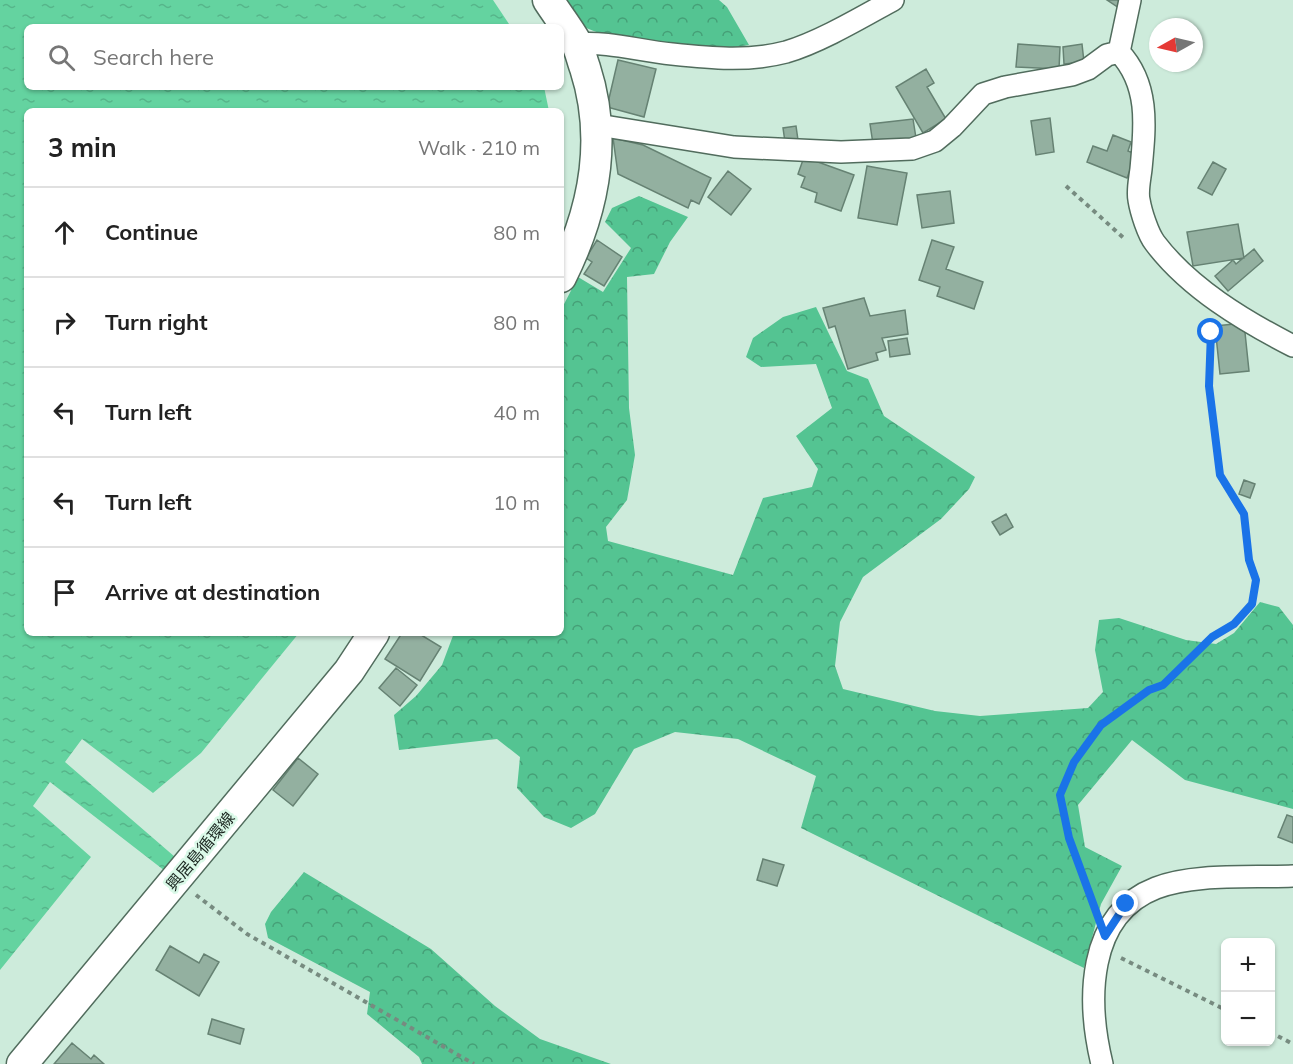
<!DOCTYPE html>
<html lang="en">
<head>
<meta charset="utf-8">
<style>
	body { margin:0; font-family:Mulish,"Noto Sans JP",sans-serif; background:#f2f2f2; color:#222 }
	.controls { position:absolute; right:18px; bottom:18px; display:grid; overflow:hidden; border-radius:9px; box-shadow:0 2px 4px #0004 }
	.controls button { width:54px; height:54px; display:grid; place-items:center; padding:0; border:0; border-bottom:2px solid #e0e0e0; background:#fff; color:#222; font:30px sans-serif }
	.compass { position:absolute; left:1149px; top:18px; width:54px; height:54px; border-radius:50%; background:#fff; box-shadow:0 2px 4px #0004; rotate:262deg }
	.stop { position:absolute; width:18px; height:18px; margin:-14px; border:4px solid #1a73e8; border-radius:50%; background:#fff }
	.stop.end { background:#1a73e8; border-color:#fff; box-shadow:0 2px 6px #0008 }
	.list { margin:0; padding:0; list-style:none }
	h2 { display:flex; justify-content:space-between; align-items:center; height:78px; margin:0; padding:0 24px; font-size:26px }
	h2 small { font-size:20px; font-weight:400; color:#767676 }
	.list li { display:grid; grid-template-columns:39px 1fr auto; gap:18px; align-items:center; box-sizing:border-box; height:90px; padding:0 24px; border-top:2px solid #e0e0e0 }
	.list b { display:block; font-size:22px; white-space:nowrap }
	.list em { font-size:20px; font-style:normal; color:#767676 }
	.icon { flex:none; width:33px; height:33px; fill:none; stroke:currentColor; stroke-width:2; stroke-linecap:round; stroke-linejoin:round }
	.map { position:relative; flex:none; width:1293px; height:1064px; overflow:hidden }
	.search { position:absolute; background:#fff; box-shadow:0 2px 4px #0004; left:24px; top:24px; width:540px; height:66px; display:flex; align-items:center; gap:15px; box-sizing:border-box; padding:0 21px; border-radius:9px; color:#767676; font-size:22px }
	.panel { position:absolute; background:#fff; box-shadow:0 2px 4px #0004; left:24px; top:108px; width:540px; height:528px; border-radius:9px }
	.map>svg:first-child { display:block }
</style>
</head>
<body>
<div class="map">
<svg width="1293" height="1064" viewBox="0 0 1293 1064">
	<defs>
		<pattern id="forest-crowns" width="20" height="18" patternUnits="userSpaceOnUse" patternTransform="scale(1.5)"><rect width="20" height="18" fill="#54c492"/><path d="M2 6a3 3 0 1 1 6 0M12 15a3 3 0 1 1 6 0" fill="none" stroke="#459f77"/></pattern>
		<pattern id="water-ripples" width="26" height="14" patternUnits="userSpaceOnUse" patternTransform="scale(1.5)"><rect width="26" height="14" fill="#64d3a0"/><path d="M2 4q2-2 4 0t4 0M15 11q2-2 4 0t4 0" fill="none" stroke="#56b58a"/></pattern>
	</defs>
	<rect width="100%" height="100%" fill="#cdebdb"/>
	<path fill="url(#forest-crowns)" d="M 562,0 L 719,0 L 727,7 L 749,45 C 715,52 612,44 583,26 C 575,21 568,7 562,0 Z
		M 639,196 L 688,217 L 670,242 L 654,274 L 627,277 L 629,408 L 635,455 L 627,500 L 606,527 L 608,541 L 733,575 L 763,498 L 812,487 L 818,469 L 796,436 L 832,408 L 816,364 L 761,367 L 746,357 L 753,338 L 783,317 L 816,307 L 847,371 L 868,379 L 884,416 L 975,477 L 969,489 L 941,519 L 863,577 L 840,622 L 835,666 L 843,689 L 935,711 L 980,716 L 1088,708 L 1103,692 L 1095,650 L 1099,620 L 1119,618 L 1186,640 L 1216,644 L 1234,633 L 1260,602 L 1279,607 L 1293,625 L 1293,809 L 1185,780 L 1132,740 L 1078,805 L 1085,847 L 1122,866 L 1101,904 L 1084,968 L 801,828 L 816,776 L 738,739 L 675,732 L 634,749 L 595,814 L 571,828 L 544,817 L 517,788 L 520,757 L 497,739 L 399,750 L 394,715 L 416,696 L 442,665 L 454,633 L 561,633 L 561,310 L 578,277 L 603,292 L 631,248 L 605,222 L 612,208 Z
		M 304,872 L 431,949 L 495,1006 L 540,1039 L 611,1064 L 422,1064 L 419,1057 L 367,1014 L 370,992 L 268,938 L 265,924 L 271,912 Z"/>
	<path fill="url(#water-ripples)" d="M 0,0 L 493,0 L 511,27 L 27,27 L 27,87 L 544,87 L 549,111 L 27,111 L 27,633 L 299,633 L 201,753 L 153,793 L 82,739 L 65,762 L 175,857 L 165,871 L 50,782 L 33,806 L 91,857 L 0,970 Z"/>
	<path fill="#93b0a0" stroke="#668273" stroke-width="1.5" d="M 1107,0 L 1124,0 L 1119,8 Z
		M 1018,44 L 1060,47 L 1059,69 L 1016,67 Z
		M 1082,44 L 1084,62 L 1064,64 L 1063,47 Z
		M 618,60 L 656,69 L 644,117 L 607,107 Z
		M 926,69 L 934,83 L 927,87 L 946,119 L 923,133 L 896,87 Z
		M 1050,118 L 1054,152 L 1036,155 L 1031,121 Z
		M 913,119 L 916,138 L 873,144 L 870,124 Z
		M 796,126 L 798,140 L 785,142 L 783,128 Z
		M 1113,135 L 1131,142 L 1128,151 L 1136,154 L 1127,178 L 1087,162 L 1093,146 L 1107,151 Z
		M 613,138 L 643,145 L 711,178 L 699,204 L 691,200 L 688,208 L 618,174 Z
		M 804,157 L 854,175 L 841,211 L 815,202 L 817,193 L 801,187 L 805,177 L 798,174 Z
		M 1213,162 L 1226,169 L 1212,195 L 1198,188 Z
		M 867,166 L 907,173 L 897,225 L 858,218 Z
		M 728,171 L 751,189 L 731,215 L 708,197 Z
		M 950,191 L 954,223 L 922,228 L 917,195 Z
		M 1238,224 L 1244,258 L 1193,266 L 1187,232 Z
		M 597,240 L 622,257 L 604,286 L 584,274 L 592,262 L 586,258 Z
		M 932,240 L 954,247 L 946,269 L 983,282 L 974,309 L 937,296 L 940,287 L 919,280 Z
		M 1254,249 L 1263,261 L 1228,291 L 1215,276 L 1233,260 L 1236,264 Z
		M 864,298 L 870,316 L 905,310 L 908,334 L 882,338 L 886,350 L 876,353 L 878,360 L 848,369 L 835,326 L 829,328 L 823,308 Z
		M 1244,323 L 1249,371 L 1220,374 L 1215,326 Z
		M 907,338 L 910,354 L 890,357 L 888,341 Z
		M 1244,480 L 1255,484 L 1250,498 L 1239,494 Z
		M 1006,514 L 1013,527 L 1000,535 L 992,522 Z
		M 402,633 L 418,633 L 441,647 L 420,681 L 385,659 Z
		M 396,668 L 417,685 L 400,706 L 379,688 Z
		M 298,758 L 318,774 L 293,806 L 273,790 Z
		M 1287,815 L 1293,817 L 1293,843 L 1278,837 Z
		M 763,859 L 784,865 L 777,886 L 757,880 Z
		M 170,946 L 199,963 L 204,954 L 219,962 L 199,996 L 156,970 Z
		M 212,1019 L 244,1029 L 240,1044 L 208,1034 Z
		M 72,1043 L 91,1059 L 94,1055 L 104,1064 L 54,1064 Z"/>
	<g fill="none" stroke-linecap="round" stroke-linejoin="round">
		<defs>
			<path id="street" d="M 577,44 C 609,41 639,51 672,54 C 710,58 748,62 786,52 C 820,42 862,17 893,0
				M 1119,52 C 1150,85 1145,127 1141,169 C 1140,178 1137,191 1139,200 C 1141,212 1148,234 1155,243 C 1189,288 1244,321 1293,346
				M 1119,52 L 1130,0
				M 598,125 L 734,147 L 841,152 L 912,149 L 935,141 L 952,127 L 983,94 L 1005,87 L 1072,75 L 1088,69 L 1107,55 L 1119,52
				M 1102,1064 C 1087,1002 1086,915 1156,888 C 1194,873 1251,878 1293,876"/>
			<path id="secondary" d="M 548,0 C 557,14 568,28 576,42 C 580,50 582,60 585,68 C 608,139 594,211 561,277
				M 22,1064 L 349,671 L 374,633"/>
		</defs>
		<use href="#street" stroke="#516c5d" stroke-width="24"/>
		<use href="#secondary" stroke="#516c5d" stroke-width="33"/>
		<path stroke="#778b80" stroke-width="4" stroke-dasharray="4.5 4.5" stroke-linecap="butt" d="M 1066,186 L 1126,240
			M 196,895 L 247,934 L 474,1064
			M 1095,910 L 1069,838 L 1060,795 L 1074,762 L 1101,725 L 1149,690 L 1163,685 L 1212,637 L 1234,624 L 1252,604 L 1256,580 L 1249,560 L 1244,514 L 1220,475 L 1209,386 L 1211,332 L 1208,323
			M 1121,958 L 1226,1010
			M 1270,1032 L 1293,1044"/>
		<use href="#street" stroke="#fff" stroke-width="21"/>
		<use href="#secondary" stroke="#fff" stroke-width="30"/>
	</g>
	<g fill="none" stroke-linecap="round" stroke-linejoin="round">
		<path stroke="#1a73e8" stroke-width="8" d="M 1126,904 L 1105,936 L 1069,838 L 1060,795 L 1074,762 L 1101,725 L 1149,690 L 1163,685 L 1212,637 L 1234,624 L 1252,604 L 1256,580 L 1249,560 L 1244,514 L 1220,475 L 1209,386 L 1211,332"/>
	</g>
	<g text-anchor="middle" dominant-baseline="central" stroke-width="5" stroke-linejoin="round" paint-order="stroke">
		<g font-size="16" fill="#1b2620" stroke="#daf9e8">
			<text transform="translate(200 851) rotate(-50)">興居島循環線</text>
		</g>
	</g>
</svg>
<div class="controls">
<button>+</button>
<button>−</button>
</div>
<svg class="compass" viewBox="-18 -18 36 36"><path d="M0-13l5 13h-10z" fill="#e53935"/><path d="M0 13l5-13h-10z" fill="#767676"/></svg>
<div class="stop" style="left:1211px;top:332px"></div>
<div class="stop end" style="left:1126px;top:904px"></div>
<div class="search"><svg class="icon" aria-label="search" viewBox="0 0 24 24"><circle cx="10" cy="10" r="6"/><path d="M15 15l6 6"/></svg>Search here</div>
<section class="panel">
<h2>3 min<small>Walk · 210 m</small></h2>
<ul class="list">
<li><svg class="icon" aria-label="ahead" viewBox="0 0 24 24"><path d="M12 20V5M6 11l6-6 6 6"/></svg><div><b>Continue</b></div><em>80 m</em></li>
<li><svg class="icon" aria-label="right" viewBox="0 0 24 24"><path d="M7 20v-9h11M14 6l5 5-5 5"/></svg><div><b>Turn right</b></div><em>80 m</em></li>
<li><svg class="icon" aria-label="left" viewBox="0 0 24 24"><path d="M17 20v-9H6M10 6l-5 5 5 5"/></svg><div><b>Turn left</b></div><em>40 m</em></li>
<li><svg class="icon" aria-label="left" viewBox="0 0 24 24"><path d="M17 20v-9H6M10 6l-5 5 5 5"/></svg><div><b>Turn left</b></div><em>10 m</em></li>
<li><svg class="icon" aria-label="arrive" viewBox="0 0 24 24"><path d="M6 21V4h12l-3 4 3 4H6"/></svg><div><b>Arrive at destination</b></div></li>
</ul>
</section>
</div>
</body>
</html>
